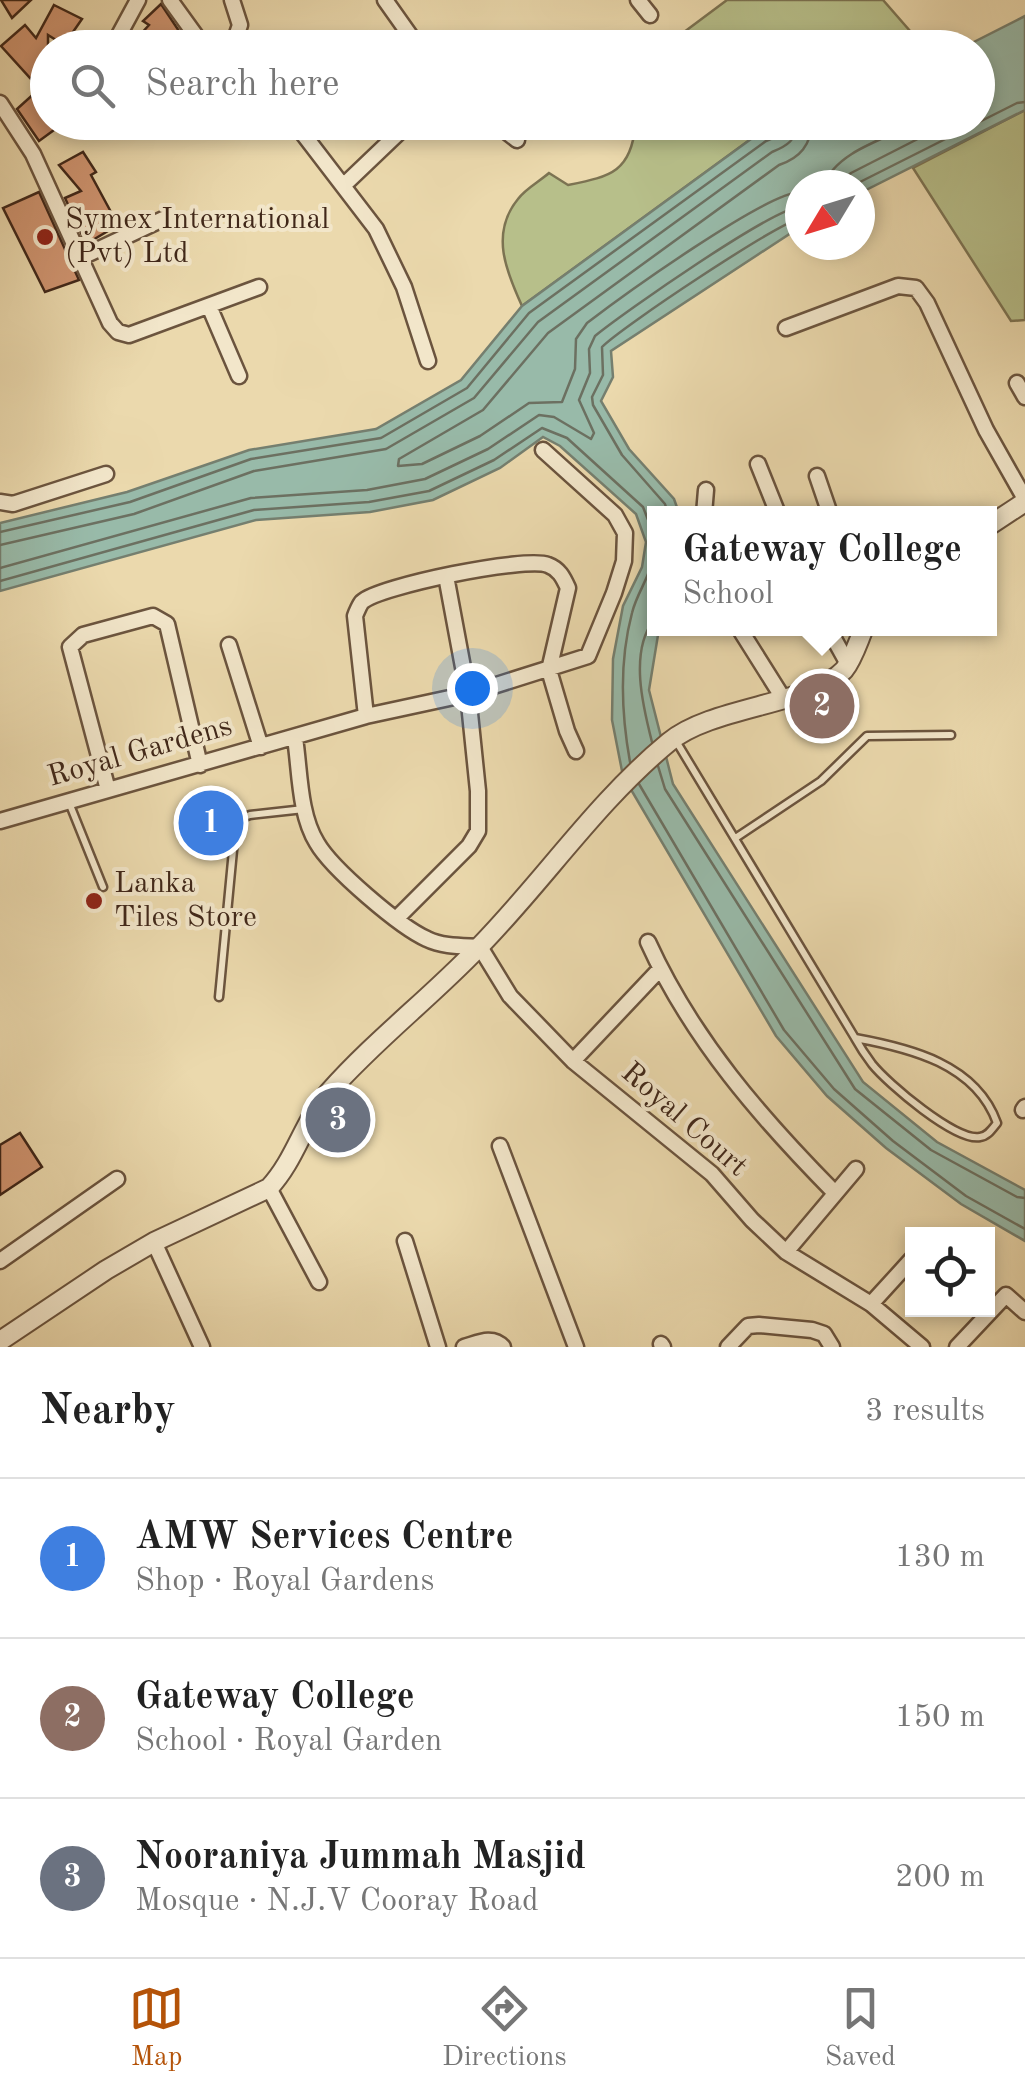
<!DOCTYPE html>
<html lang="en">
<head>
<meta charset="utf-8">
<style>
	body { margin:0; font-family:"Old Standard TT",serif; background:#f2f2f2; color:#222 }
	.controls { position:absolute; right:30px; bottom:30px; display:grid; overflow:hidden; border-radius:0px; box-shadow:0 5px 15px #0003 }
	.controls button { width:90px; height:90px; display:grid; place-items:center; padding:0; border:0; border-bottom:2px solid #e0e0e0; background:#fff; color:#222; font:50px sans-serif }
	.compass { position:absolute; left:785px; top:170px; width:90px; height:90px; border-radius:50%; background:#fff; box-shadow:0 5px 15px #0003; rotate:232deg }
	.you { position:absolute; left:472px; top:688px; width:35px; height:35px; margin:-25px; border:8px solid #fff; border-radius:50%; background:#1a73e8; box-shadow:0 0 0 15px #1a73e833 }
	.badge { display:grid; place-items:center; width:65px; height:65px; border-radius:50%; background:#b45309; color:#fff; font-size:32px; font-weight:700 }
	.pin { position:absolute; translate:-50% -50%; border:5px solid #fff; box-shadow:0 2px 10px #0006 }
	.popup { position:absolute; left:647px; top:506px; width:350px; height:130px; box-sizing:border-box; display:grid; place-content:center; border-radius:0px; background:#fff; filter:drop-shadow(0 2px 8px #0005); font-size:32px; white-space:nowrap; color:#767676 }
	.popup b { font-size:38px; color:#222 }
	.popup::after { content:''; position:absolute; left:50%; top:100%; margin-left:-20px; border:20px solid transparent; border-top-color:#fff }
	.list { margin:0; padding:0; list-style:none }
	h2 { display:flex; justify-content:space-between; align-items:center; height:130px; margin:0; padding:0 40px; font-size:42px }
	h2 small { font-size:32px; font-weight:400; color:#767676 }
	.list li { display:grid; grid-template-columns:65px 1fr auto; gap:30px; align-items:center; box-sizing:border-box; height:160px; padding:0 40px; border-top:2px solid #e0e0e0 }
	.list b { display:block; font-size:38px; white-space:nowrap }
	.list p { margin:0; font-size:32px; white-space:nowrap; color:#767676 }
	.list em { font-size:32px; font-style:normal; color:#767676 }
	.icon { flex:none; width:55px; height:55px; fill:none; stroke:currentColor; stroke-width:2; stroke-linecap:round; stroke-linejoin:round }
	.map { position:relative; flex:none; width:1025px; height:1347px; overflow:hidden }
	.search { position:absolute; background:#fff; box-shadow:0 5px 15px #0003; left:30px; right:30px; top:30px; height:110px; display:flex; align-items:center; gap:25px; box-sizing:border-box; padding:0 35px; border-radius:55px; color:#767676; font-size:38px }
	.sheet { height:610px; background:#fff }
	nav { display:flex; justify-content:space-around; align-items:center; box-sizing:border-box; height:140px; border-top:2px solid #e0e0e0; background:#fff; font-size:28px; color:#767676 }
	nav a { display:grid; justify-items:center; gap:5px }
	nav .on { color:#b45309 }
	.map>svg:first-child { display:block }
</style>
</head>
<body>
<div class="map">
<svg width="1025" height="1347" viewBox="0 0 1025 1347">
	<rect width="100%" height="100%" fill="#ebd9ad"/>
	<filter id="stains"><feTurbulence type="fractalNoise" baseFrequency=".002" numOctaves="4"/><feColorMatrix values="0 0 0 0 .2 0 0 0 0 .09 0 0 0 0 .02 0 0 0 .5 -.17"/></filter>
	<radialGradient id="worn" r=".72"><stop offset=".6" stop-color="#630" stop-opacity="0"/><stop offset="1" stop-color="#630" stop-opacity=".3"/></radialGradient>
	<path fill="#b7bf8a" stroke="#7c7352" stroke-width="2.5" d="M 727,0 L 883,0 L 924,47 L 664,47 Z
		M 1025,110 L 1025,320 L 1011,321 L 913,168 Z
		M 636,123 L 788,123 L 762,131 L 522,306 C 506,271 490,233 518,199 C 525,189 540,181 549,173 L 568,185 C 613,176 630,172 636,123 Z"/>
	<path fill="#98baa9" stroke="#757f6f" stroke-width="2.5" d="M 1025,16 L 1025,110 L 860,193 L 860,185 L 800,185 L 800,227 L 611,351 L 613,377 L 601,401 L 629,449 L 674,499 L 679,513 L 654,514 L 654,628 L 659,629 L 649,690 L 673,784 L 863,1082 L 937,1142 L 1025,1190 L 1025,1241 L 961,1204 L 886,1148 L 827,1096 L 776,1036 L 623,776 L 612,720 L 613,659 L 623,606 L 642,567 L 646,542 L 636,514 L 560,446 L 543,437 L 500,468 L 433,500 L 370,512 L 256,520 L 0,591 L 0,523 L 127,492 L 249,450 L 376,429 L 461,380 L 522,306 L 762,131 L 788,122 L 978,122 L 978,48 L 964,47 Z"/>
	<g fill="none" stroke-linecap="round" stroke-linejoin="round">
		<path stroke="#6c7061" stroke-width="2.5" d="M 824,185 C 836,151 888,138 919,122
			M 839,185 L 851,173 L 951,122
			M 854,185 L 1017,103 L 1025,102
			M 800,192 C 765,193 621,297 587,323 L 576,339 L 575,369 L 562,402 L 529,403 L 480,436 L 422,464 L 398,466 L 399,459 L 483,410 L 548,333 L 779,165 C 800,158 811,145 812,122
			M 668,514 L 665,504 L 622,455 L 593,405 L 592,397 L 603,375 L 602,347 C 620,328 779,222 800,219
			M 0,532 L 130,502 L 251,459 L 381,438 L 467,388 L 529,313 L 766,141 L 780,135 L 785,122
			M 0,545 L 134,514 L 254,471 L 386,449 L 474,398 L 538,322 L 772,152 C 787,146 797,140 797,122
			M 0,568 L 251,498 L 367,490 L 425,479 L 488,449 L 539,415 L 554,417 L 591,439 L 594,433 L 579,400 L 590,373 L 589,349 L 595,336 C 623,313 773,208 800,207
			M 0,581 L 254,510 L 369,502 L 429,491 L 494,460 L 542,428 L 567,438 L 643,507 L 654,535
			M 652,742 C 643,707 629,651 654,620
			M 630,762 C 621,712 619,662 632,613 C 637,592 651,576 654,554
			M 658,766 L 665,789 L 855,1089 L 931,1150 L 1017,1197 L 1025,1198
			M 639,784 L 784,1030 L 834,1089 L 893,1141 L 966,1196 L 1025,1229"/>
	</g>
	<path fill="#cf9470" stroke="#402719" stroke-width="2.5" d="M 1,0 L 31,0 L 12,18 Z
		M 161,4 L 181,34 L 167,48 L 149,48 L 139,36 L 149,25 L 143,21 Z
		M 54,5 L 82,19 L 64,45 L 48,35 L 48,68 L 31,79 L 1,46 L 25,25 L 36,38 Z
		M 48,81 L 48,122 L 65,122 L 39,141 L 17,109 Z
		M 83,152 L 96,172 L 91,175 L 118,225 L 86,244 L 65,198 L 81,191 L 59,165 Z
		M 39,192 L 79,280 L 45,292 L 3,208 Z
		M 20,1133 L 42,1167 L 0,1195 L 0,1145 Z"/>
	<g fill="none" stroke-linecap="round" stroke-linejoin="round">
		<defs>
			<path id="service" d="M 676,741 L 855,1038 C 860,1047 866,1056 872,1064 C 887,1083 956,1142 980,1137 C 988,1136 992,1129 997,1123 C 976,1064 910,1048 855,1038
				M 68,800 L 103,887
				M 213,828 L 250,815 L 304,809
				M 737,837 L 821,781 L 867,736 L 951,735
				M 219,997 L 236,819"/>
			<path id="minor" d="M 170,0 L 199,40 L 227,48
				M 385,0 L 419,48
				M 638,0 L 650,15
				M 112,48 L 138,0
				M 232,48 L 240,25 L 232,0
				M 0,103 L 33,154 L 110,323 L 118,332 L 129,335 L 259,287
				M 294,122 L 376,229 L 404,287 L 428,361
				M 494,122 L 517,140
				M 343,186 L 410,122
				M 82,257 L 163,219
				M 209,306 L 239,376
				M 786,328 L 898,286 L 916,288 L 927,303 L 986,430 L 1025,499
				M 1017,383 L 1025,397
				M 758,464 L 778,514
				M 817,476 L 830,514
				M 0,502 L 13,504 L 106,474
				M 704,514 L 706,490
				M 739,628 L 783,698
				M 828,628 L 848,664
				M 229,645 L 261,747
				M 366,716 L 355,616 C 356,613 360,604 362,602 C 379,586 526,556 548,565 C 559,569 563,577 568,588 L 549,670 L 567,731 L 576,751
				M 295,738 C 300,771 299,814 317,843 C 332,869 400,927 427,939 C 443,947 463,946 480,947 L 510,996 L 573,1061 L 712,1174 L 752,1220 L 786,1252 L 871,1304 L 922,1347
				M 108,790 L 70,647 L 83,635 L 153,616 L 167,624 L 200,765
				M 0,821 L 366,716 L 468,694 L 588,656 L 614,593 L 624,561 L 625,533 L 615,515 L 543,450
				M 396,919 L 469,846 L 478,831 L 478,791 L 468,694 L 446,576
				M 648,942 C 692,1039 761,1118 835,1193
				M 573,1061 L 660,969
				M 1023,1110 L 1025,1107
				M 500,1146 L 576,1347
				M 269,1188 L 319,1282
				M 405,1241 L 438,1347
				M 154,1242 L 202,1347
				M 786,1252 L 856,1169
				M 0,1261 L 117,1179
				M 871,1304 L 912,1259
				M 661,1344 L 663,1347
				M 464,1347 C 478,1343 492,1335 503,1347
				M 728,1347 L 748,1326 L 759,1325 L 812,1330 L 824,1334 L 832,1347
				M 957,1347 L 1006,1295 L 1025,1312"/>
			<path id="tertiary" d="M 990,525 L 1025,502
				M 0,1341 L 106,1270 L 154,1242 L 269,1188 C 296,1159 303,1122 329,1092 C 374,1041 430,998 477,949 C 543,882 596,802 669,742 C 712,706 811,705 844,670 C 853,659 858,642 864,628"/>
		</defs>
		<use href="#service" stroke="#6b543e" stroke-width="11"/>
		<use href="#minor" stroke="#6b543e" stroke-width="19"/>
		<use href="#tertiary" stroke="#6b543e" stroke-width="22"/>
		<use href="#service" stroke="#f2e6ca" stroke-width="6"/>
		<use href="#minor" stroke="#f2e6ca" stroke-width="14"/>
		<use href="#tertiary" stroke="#f2e6ca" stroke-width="18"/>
	</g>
	<g fill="#8f2418" stroke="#f2e6ca" stroke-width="4">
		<circle cx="45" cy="237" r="10"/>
		<circle cx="94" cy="901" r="10"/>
	</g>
	<g text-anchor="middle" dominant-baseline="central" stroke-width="8" stroke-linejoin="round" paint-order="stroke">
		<g font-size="30" fill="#402719" stroke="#f2e6ca" text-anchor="start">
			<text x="65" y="220">Symex International<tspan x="65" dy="34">(Pvt) Ltd</tspan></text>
			<text x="114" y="884">Lanka<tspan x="114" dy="34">Tiles Store</tspan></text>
		</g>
		<g font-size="30" fill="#402719" stroke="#f2e6ca">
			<text transform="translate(140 752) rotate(-16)">Royal Gardens</text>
			<text transform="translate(684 1120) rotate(41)">Royal Court</text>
		</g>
	</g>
	<rect width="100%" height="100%" filter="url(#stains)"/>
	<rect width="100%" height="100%" fill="url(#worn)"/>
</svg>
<div class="controls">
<button><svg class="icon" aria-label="locate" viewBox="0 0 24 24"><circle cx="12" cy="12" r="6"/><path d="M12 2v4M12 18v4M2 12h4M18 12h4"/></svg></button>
</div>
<svg class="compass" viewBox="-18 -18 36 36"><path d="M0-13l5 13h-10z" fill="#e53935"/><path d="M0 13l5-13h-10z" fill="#767676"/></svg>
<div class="you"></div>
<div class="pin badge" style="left:211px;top:823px;background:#3f7fe0">1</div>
<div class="pin badge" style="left:822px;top:706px;background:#8d6e63">2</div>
<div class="popup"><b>Gateway College</b>School</div>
<div class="pin badge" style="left:338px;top:1120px;background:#6b7280">3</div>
<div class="search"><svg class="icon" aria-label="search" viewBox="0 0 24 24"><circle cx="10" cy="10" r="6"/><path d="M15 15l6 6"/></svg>Search here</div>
</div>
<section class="sheet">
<h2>Nearby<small>3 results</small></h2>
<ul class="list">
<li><span class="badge" style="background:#3f7fe0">1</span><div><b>AMW Services Centre</b><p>Shop · Royal Gardens</p></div><em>130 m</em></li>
<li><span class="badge" style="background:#8d6e63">2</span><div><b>Gateway College</b><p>School · Royal Garden</p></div><em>150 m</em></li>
<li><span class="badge" style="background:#6b7280">3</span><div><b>Nooraniya Jummah Masjid</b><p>Mosque · N.J.V Cooray Road</p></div><em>200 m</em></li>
</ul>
</section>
<nav>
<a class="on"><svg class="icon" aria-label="map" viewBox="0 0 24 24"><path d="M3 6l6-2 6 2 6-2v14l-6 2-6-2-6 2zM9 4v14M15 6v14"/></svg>Map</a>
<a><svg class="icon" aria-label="directions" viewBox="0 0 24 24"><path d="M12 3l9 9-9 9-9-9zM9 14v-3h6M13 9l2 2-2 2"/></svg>Directions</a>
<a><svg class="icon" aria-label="saved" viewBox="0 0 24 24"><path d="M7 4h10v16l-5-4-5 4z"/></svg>Saved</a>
</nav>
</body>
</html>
